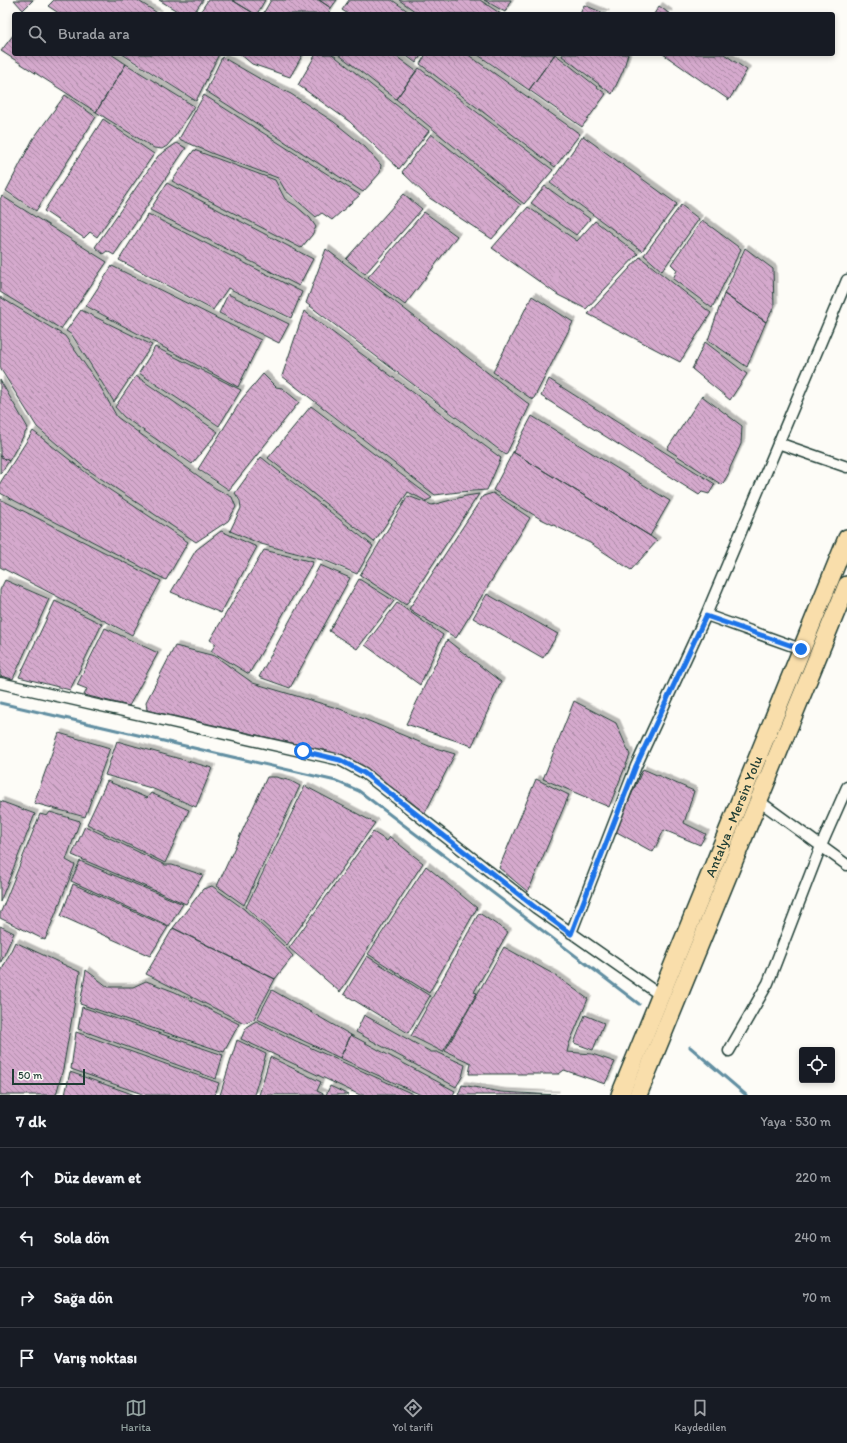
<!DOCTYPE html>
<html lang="tr">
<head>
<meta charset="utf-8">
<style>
	body { margin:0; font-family:Itim,sans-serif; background:#20242c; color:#f1f3f6 }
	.controls { position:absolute; right:12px; bottom:12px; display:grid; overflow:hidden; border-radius:4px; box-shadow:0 2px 6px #0003 }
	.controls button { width:36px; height:36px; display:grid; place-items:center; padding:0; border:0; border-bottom:1px solid #363941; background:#171b24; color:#f1f3f6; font:20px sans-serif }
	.scale { position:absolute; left:12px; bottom:10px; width:73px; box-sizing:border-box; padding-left:4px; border:2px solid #1f3d34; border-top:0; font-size:11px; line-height:14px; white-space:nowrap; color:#1f3d34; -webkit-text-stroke:3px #fdfcf7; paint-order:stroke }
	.stop { position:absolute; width:12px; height:12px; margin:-9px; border:3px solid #1a73e8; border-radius:50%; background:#fff }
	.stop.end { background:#1a73e8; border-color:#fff; box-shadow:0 1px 4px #0008 }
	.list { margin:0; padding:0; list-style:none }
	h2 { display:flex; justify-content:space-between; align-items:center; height:52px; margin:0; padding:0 16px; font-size:17px }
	h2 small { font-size:13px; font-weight:400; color:#9ea1a6 }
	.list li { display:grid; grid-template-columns:26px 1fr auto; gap:12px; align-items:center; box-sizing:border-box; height:60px; padding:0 16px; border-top:1px solid #363941 }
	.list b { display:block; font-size:15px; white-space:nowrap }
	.list em { font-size:13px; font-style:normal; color:#9ea1a6 }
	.icon { flex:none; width:22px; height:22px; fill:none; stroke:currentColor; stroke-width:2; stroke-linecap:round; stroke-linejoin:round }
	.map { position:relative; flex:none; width:847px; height:1095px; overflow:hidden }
	.search { position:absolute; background:#171b24; box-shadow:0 2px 6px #0003; left:12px; right:12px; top:12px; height:44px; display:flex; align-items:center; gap:10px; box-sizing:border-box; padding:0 14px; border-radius:4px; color:#9ea1a6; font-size:15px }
	.sheet { height:292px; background:#171b24 }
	nav { display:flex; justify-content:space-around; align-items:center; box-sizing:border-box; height:56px; border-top:1px solid #363941; background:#171b24; font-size:11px; color:#9ea1a6 }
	nav a { display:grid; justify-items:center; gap:2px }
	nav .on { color:#92a19f }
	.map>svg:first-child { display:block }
</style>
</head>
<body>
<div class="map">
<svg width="847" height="1095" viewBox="0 0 847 1095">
	<defs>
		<pattern id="building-back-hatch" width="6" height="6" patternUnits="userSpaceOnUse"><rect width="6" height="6" fill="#d5a9cd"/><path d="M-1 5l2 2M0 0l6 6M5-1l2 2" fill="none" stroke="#ac8ba7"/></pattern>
		<filter id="shadow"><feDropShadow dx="3.5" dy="-3.5" stdDeviation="0" flood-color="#0004"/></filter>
	</defs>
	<rect width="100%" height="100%" fill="#fdfcf7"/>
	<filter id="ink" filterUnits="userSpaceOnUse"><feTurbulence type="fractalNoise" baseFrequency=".025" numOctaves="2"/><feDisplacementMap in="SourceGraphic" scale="8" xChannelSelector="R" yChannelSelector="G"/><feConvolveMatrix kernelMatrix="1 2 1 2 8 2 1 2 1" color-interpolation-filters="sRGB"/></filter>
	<g filter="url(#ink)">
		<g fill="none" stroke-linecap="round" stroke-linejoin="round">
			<path stroke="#628fa2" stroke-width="3" d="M 0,703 L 336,781 L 359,791 L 639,1004
				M 690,1047 L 746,1095"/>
		</g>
		<path fill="url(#building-back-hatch)" stroke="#1f3d34" filter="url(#shadow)" d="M 14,0 L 33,0 L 23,10 Z
			M 54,0 L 137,0 L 159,14 L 60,14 L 48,6 Z
			M 159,0 L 203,0 L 193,14 L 182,14 Z
			M 208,0 L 232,0 L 255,14 L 199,14 Z
			M 232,0 L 265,0 L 257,14 L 255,14 Z
			M 271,0 L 319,0 L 331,8 L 328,14 L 263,14 Z
			M 319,0 L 337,0 L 331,8 Z
			M 349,0 L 392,0 L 412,14 L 348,14 L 342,10 Z
			M 399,0 L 480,0 L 501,14 L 419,14 Z
			M 484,0 L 511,0 L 505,12 Z
			M 584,5 L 606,14 L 580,14 Z
			M 659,6 L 670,14 L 654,14 Z
			M 14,34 L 14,54 L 111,54 L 126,64 L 96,112 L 1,51 Z
			M 122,54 L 219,54 L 196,101 Z
			M 240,54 L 303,54 L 290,77 L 252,64 Z
			M 316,54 L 332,54 L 429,131 L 399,169 L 350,122 L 298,85 Z
			M 338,54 L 393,54 L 416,71 L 396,99 Z
			M 404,54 L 422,54 L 416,63 Z
			M 426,54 L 467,54 L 580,134 L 555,167 L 420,64 Z
			M 479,54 L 555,54 L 529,90 L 478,55 Z
			M 555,54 L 606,94 L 582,127 L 529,90 Z
			M 563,54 L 628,54 L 623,71 L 612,94 L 562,56 Z
			M 663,54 L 724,54 L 747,70 L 729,100 Z
			M 222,57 L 262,80 L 291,94 L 334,122 L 365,147 L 381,165 L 380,173 L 363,192 L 206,91 Z
			M 126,64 L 194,106 L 176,135 L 167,146 L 162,149 L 154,148 L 96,112 Z
			M 419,68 L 553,170 L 524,204 L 396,99 Z
			M 65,95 L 96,117 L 36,211 L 6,191 L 33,139 Z
			M 204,95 L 360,195 L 332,220 L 322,213 L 316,217 L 285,190 L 278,178 L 211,153 L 179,139 Z
			M 103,119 L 154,154 L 97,237 L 90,232 L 84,238 L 44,211 Z
			M 431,134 L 521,205 L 492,239 L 428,197 L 402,172 Z
			M 583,136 L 677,204 L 642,251 L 550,183 Z
			M 177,143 L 186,148 L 114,255 L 107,251 L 103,254 L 95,247 L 158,156 Z
			M 194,150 L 275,180 L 285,199 L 296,206 L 310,218 L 316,227 L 312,235 L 301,248 L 172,181 Z
			M 167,183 L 313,259 L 299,286 L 150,210 Z
			M 545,186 L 590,219 L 576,235 L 531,203 Z
			M 404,194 L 422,209 L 365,274 L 346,259 Z
			M 2,196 L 107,262 L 61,329 L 0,292 L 0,199 Z
			M 681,205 L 699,219 L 662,271 L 644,255 Z
			M 528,207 L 577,241 L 595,221 L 638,254 L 586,309 L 558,295 L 492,248 Z
			M 424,212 L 457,236 L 405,305 L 368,277 Z
			M 148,214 L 302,292 L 291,318 L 228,288 L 213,310 L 119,260 Z
			M 702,220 L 741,249 L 712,308 L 673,279 L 677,270 L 671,264 Z
			M 745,248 L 773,269 L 774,307 L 766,322 L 724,294 Z
			M 326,249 L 530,405 L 506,455 L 306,303 Z
			M 640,257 L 711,313 L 680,362 L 588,314 Z
			M 112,266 L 261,340 L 238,387 L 86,306 Z
			M 228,294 L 289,324 L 279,343 L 219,313 Z
			M 724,294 L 766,322 L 747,367 L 708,340 Z
			M 532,296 L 573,322 L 533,400 L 493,372 Z
			M 0,297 L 65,336 L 100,386 L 117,417 L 215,488 L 232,497 L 236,507 L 228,521 L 196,542 L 85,468 L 37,427 L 0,368 Z
			M 81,310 L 152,345 L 114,402 L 72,335 L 66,331 Z
			M 304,311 L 501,458 L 487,490 L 459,492 L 435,495 L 282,376 Z
			M 705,342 L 747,374 L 730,400 L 692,369 Z
			M 155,347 L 241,390 L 219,426 L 139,373 Z
			M 263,374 L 276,387 L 282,388 L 299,402 L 229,490 L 198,469 L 242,399 Z
			M 136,376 L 218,432 L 192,464 L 124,417 L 115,407 Z
			M 549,379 L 715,484 L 709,494 L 702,492 L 699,495 L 541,396 Z
			M 0,380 L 28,428 L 9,461 L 0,456 Z
			M 702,396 L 742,426 L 741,444 L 730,468 L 729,473 L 722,485 L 667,449 Z
			M 311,406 L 432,498 L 426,501 L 408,492 L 374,542 L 268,458 Z
			M 532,416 L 670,501 L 650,536 L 513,452 Z
			M 33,431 L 98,482 L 188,542 L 166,580 L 0,493 L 0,483 Z
			M 513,452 L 650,536 L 657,541 L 631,570 L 590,543 L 539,518 L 493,490 Z
			M 0,456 L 9,461 L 0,474 Z
			M 261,457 L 373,546 L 357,574 L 326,561 L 261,544 L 230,531 L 241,508 L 240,501 L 235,493 Z
			M 493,493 L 530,518 L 456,638 L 409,609 L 483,496 Z
			M 479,494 L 406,605 L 360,575 L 408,496 L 432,505 L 466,496 Z
			M 0,499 L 161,581 L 132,635 L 0,567 Z
			M 221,531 L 257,547 L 221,613 L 171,592 L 196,550 Z
			M 264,550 L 313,562 L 249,674 L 211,651 L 216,644 L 210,640 Z
			M 320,565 L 350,578 L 290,688 L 259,677 Z
			M 359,579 L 394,601 L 357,649 L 329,631 Z
			M 5,580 L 49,599 L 13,679 L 0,676 L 0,590 Z
			M 487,594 L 558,634 L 543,658 L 473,618 Z
			M 55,601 L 102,624 L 70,690 L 19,677 Z
			M 397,603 L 443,635 L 420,685 L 365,645 Z
			M 105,628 L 158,653 L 129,706 L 84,695 L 87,689 L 77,685 Z
			M 447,640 L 501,682 L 472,746 L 406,724 Z
			M 175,646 L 215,656 L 253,683 L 340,709 L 429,746 L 455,754 L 425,813 L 374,774 L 350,759 L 327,751 L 147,710 L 146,702 Z
			M 574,701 L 616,723 L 630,755 L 609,807 L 543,779 Z
			M 59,733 L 110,748 L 85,817 L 34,803 Z
			M 117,741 L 212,768 L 196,807 L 151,788 L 105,775 Z
			M 643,769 L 694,791 L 684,823 L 706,834 L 700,845 L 664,830 L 653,852 L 615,831 Z
			M 267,777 L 276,777 L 291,781 L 300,786 L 244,905 L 217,886 Z
			M 536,779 L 569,795 L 528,892 L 499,868 Z
			M 107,781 L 147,798 L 151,793 L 189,810 L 165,863 L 87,824 Z
			M 305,786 L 375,823 L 287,945 L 246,907 Z
			M 0,801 L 35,814 L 0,902 Z
			M 50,812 L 80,821 L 66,860 L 75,865 L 45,940 L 0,918 L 0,914 L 40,814 L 47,816 Z
			M 85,826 L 165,865 L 172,865 L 203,875 L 186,904 L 72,855 Z
			M 373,832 L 387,841 L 390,837 L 423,863 L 340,992 L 289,948 Z
			M 80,861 L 183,904 L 169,926 L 71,881 Z
			M 426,866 L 477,908 L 429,993 L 368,954 Z
			M 73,884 L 168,927 L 150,956 L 61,916 Z
			M 212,886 L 244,909 L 285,947 L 293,956 L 275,979 L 173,928 L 203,889 Z
			M 479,913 L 508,932 L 474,992 L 477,993 L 443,1052 L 411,1036 Z
			M 0,926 L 14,933 L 0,964 Z
			M 173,928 L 275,979 L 254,1019 L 244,1023 L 146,974 Z
			M 15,942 L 80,972 L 63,1069 L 56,1095 L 0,1095 L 0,974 Z
			M 504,947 L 555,975 L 588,999 L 569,1044 L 567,1052 L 592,1054 L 615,1062 L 605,1084 L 564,1070 L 559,1074 L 469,1074 L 471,1063 L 445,1051 Z
			M 367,956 L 430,996 L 408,1033 L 344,994 Z
			M 86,970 L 108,987 L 133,987 L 146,981 L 175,992 L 239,1024 L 224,1052 L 80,1004 Z
			M 272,990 L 351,1035 L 340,1058 L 257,1019 Z
			M 82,1007 L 223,1055 L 216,1079 L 78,1029 Z
			M 364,1015 L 431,1052 L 437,1052 L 465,1065 L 462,1077 L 456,1087 L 356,1032 Z
			M 585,1015 L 604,1023 L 593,1050 L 574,1043 Z
			M 256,1021 L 296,1041 L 415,1095 L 360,1095 L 241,1039 L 246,1027 Z
			M 76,1032 L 219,1083 L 215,1095 L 145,1095 L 71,1069 Z
			M 351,1035 L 455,1091 L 453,1095 L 421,1095 L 340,1058 Z
			M 237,1040 L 266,1054 L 254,1095 L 220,1095 Z
			M 270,1057 L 321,1082 L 317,1091 L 326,1095 L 330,1086 L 349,1095 L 259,1095 Z
			M 70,1072 L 135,1095 L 65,1095 Z
			M 462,1085 L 501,1092 L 556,1095 L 458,1095 Z"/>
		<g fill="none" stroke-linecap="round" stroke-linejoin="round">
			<defs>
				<path id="minor" d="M 778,443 L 847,467
					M 706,615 L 801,649
					M 0,683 L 340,760 L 364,773 L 536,908 L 660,995
					M 759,801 L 847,865
					M 571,933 L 636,766 L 706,615 L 847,280
					M 729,1051 L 768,983 L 821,846 L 847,787"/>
				<g id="trunk">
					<path id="s1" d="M 620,1095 L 847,538"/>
					<path d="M 638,1095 L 847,585"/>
				</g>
			</defs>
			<use href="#minor" stroke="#1f3d34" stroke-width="13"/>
			<use href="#trunk" stroke="#1f3d34" stroke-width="20"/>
			<use href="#minor" stroke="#fdfcf7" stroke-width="10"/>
			<use href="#trunk" stroke="#f9deab" stroke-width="17"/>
		</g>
	</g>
	<g fill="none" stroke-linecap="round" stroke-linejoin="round" filter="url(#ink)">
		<path stroke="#1a73e8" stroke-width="5" d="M 303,751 L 340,760 L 364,773 L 536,908 L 571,934 L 636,766 L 706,616 L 801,649"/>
	</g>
	<g text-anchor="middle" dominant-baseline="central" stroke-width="4" stroke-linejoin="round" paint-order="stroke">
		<g font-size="14" fill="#1f3d34" stroke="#fdfcf7">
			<text stroke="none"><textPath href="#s1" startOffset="301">Antalya - Mersin Yolu</textPath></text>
		</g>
	</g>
</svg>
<div class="controls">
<button><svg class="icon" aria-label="locate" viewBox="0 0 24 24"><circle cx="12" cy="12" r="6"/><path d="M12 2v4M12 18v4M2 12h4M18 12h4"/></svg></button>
</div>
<div class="scale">50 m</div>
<div class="stop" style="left:303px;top:751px"></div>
<div class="stop end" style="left:801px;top:649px"></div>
<div class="search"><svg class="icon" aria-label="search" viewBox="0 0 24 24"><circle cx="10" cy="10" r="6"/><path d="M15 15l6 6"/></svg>Burada ara</div>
</div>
<section class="sheet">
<h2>7 dk<small>Yaya · 530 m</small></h2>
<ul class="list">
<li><svg class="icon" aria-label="ahead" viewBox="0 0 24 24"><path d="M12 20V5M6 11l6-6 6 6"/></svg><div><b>Düz devam et</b></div><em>220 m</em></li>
<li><svg class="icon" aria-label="left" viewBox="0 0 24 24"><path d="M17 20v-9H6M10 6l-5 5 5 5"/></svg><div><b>Sola dön</b></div><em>240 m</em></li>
<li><svg class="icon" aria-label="right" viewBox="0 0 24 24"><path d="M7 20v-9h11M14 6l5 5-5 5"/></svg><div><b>Sağa dön</b></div><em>70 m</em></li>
<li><svg class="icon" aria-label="arrive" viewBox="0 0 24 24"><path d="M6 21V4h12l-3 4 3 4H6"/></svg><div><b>Varış noktası</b></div></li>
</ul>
</section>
<nav>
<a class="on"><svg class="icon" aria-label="map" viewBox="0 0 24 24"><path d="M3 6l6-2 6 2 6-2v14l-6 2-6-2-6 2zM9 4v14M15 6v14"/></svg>Harita</a>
<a><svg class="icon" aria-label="directions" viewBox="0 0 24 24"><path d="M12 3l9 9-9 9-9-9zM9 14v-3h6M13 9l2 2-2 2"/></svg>Yol tarifi</a>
<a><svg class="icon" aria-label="saved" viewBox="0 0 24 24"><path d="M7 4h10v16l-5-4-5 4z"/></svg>Kaydedilen</a>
</nav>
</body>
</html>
